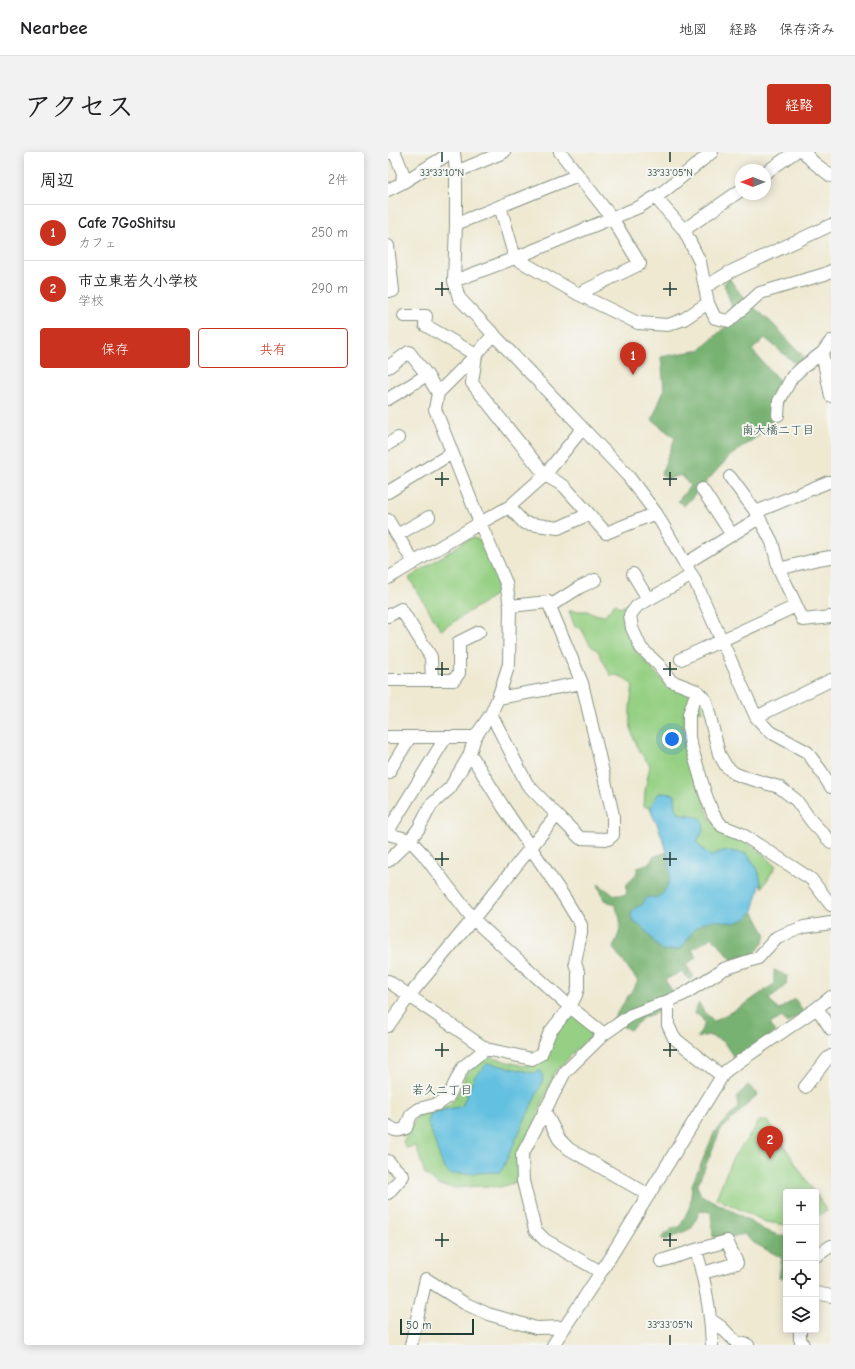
<!DOCTYPE html>
<html lang="ja">
<head>
<meta charset="utf-8">
<style>
	body { margin:0; font-family:"Comic Neue","Klee One",sans-serif; background:#f2f2f2; color:#202124 }
	.controls { position:absolute; right:12px; bottom:12px; display:grid; overflow:hidden; border-radius:4px; box-shadow:0 2px 10px #0003 }
	.controls button { width:36px; height:36px; display:grid; place-items:center; padding:0; border:0; border-bottom:1px solid #e0e0e0; background:#fff; color:#202124; font:20px sans-serif }
	.compass { position:absolute; left:347px; top:12px; width:36px; height:36px; border-radius:50%; background:#fff; box-shadow:0 2px 10px #0003; rotate:270deg }
	.scale { position:absolute; left:12px; bottom:10px; width:74px; box-sizing:border-box; padding-left:4px; border:2px solid #1f3d34; border-top:0; font-size:11px; line-height:14px; white-space:nowrap; color:#1f3d34; -webkit-text-stroke:3px #f6f6f2; paint-order:stroke }
	.you { position:absolute; left:284px; top:587px; width:14px; height:14px; margin:-10px; border:3px solid #fff; border-radius:50%; background:#1a73e8; box-shadow:0 0 0 6px #1a73e833 }
	.badge { display:grid; place-items:center; width:26px; height:26px; border-radius:50%; background:#c8321e; color:#fff; font-size:13px; font-weight:700 }
	.pin { position:absolute; translate:-50% -33px; filter:drop-shadow(0 1px 2px #0008) }
	.pin::after { content:''; position:absolute; top:21px; width:14px; height:12px; background:inherit; clip-path:polygon(0 0,100% 0,50% 100%) }
	.list { margin:0; padding:0; list-style:none }
	h2 { display:flex; justify-content:space-between; align-items:center; height:52px; margin:0; padding:0 16px; font-size:17px }
	h2 small { font-size:13px; font-weight:400; color:#757577 }
	.list li { display:grid; grid-template-columns:26px 1fr auto; gap:12px; align-items:center; box-sizing:border-box; height:56px; padding:0 16px; border-top:1px solid #e0e0e0 }
	.list b { display:block; font-size:15px; white-space:nowrap }
	.list p { margin:0; font-size:13px; white-space:nowrap; color:#757577 }
	.list em { font-size:13px; font-style:normal; color:#757577 }
	.actions { display:flex; gap:8px; padding:12px 16px }
	.actions a { flex:1; padding:9px 0; border:1px solid #c8321e; border-radius:4px; text-align:center; font-size:14px; color:#c8321e }
	.actions .main { background:#c8321e; color:#fff }
	.icon { flex:none; width:22px; height:22px; fill:none; stroke:currentColor; stroke-width:2; stroke-linecap:round; stroke-linejoin:round }
	.map { position:relative; flex:none; width:443px; height:1193px; overflow:hidden; border-radius:4px }
	header { display:flex; align-items:center; gap:24px; box-sizing:border-box; height:56px; padding:0 20px; background:#fff; border-bottom:1px solid #e0e0e0 }
	header strong { font-size:19px }
	nav { display:flex; gap:22px; margin-inline-start:auto; font-size:14px }
	.intro { display:flex; align-items:center; justify-content:space-between; box-sizing:border-box; height:96px; padding:0 24px }
	h1 { margin:0; font-size:28px }
	.button { padding:10px 18px; border-radius:4px; background:#c8321e; color:#fff; font-size:14px; font-weight:700 }
	main { display:flex; gap:24px; padding:0 24px }
	aside { flex:1; background:#fff; border-radius:4px; box-shadow:0 2px 10px #0003 }
	.map>svg:first-child { display:block }
</style>
</head>
<body>
<header>
<strong>Nearbee</strong>
<nav><a>地図</a><a>経路</a><a>保存済み</a></nav>
</header>
<div class="intro"><h1>アクセス</h1><a class="button">経路</a></div>
<main>
<aside>
<h2>周辺<small>2件</small></h2>
<ul class="list">
<li><span class="badge">1</span><div><b>Cafe 7GoShitsu</b><p>カフェ</p></div><em>250 m</em></li>
<li><span class="badge">2</span><div><b>市立東若久小学校</b><p>学校</p></div><em>290 m</em></li>
</ul>
<div class="actions"><a class="main">保存</a><a>共有</a></div>
</aside>
<div class="map">
<svg width="443" height="1193" viewBox="0 0 443 1193">
	<rect width="100%" height="100%" fill="#f6f6f2"/>
	<filter id="ink" filterUnits="userSpaceOnUse"><feTurbulence type="fractalNoise" baseFrequency=".025" numOctaves="2"/><feDisplacementMap in="SourceGraphic" scale="8" xChannelSelector="R" yChannelSelector="G"/><feConvolveMatrix kernelMatrix="1 2 1 2 8 2 1 2 1" color-interpolation-filters="sRGB"/></filter>
	<filter id="wash" filterUnits="userSpaceOnUse"><feTurbulence type="fractalNoise" baseFrequency=".012" numOctaves="4" result="noise"/><feDisplacementMap in="SourceGraphic" scale="16" xChannelSelector="R" yChannelSelector="G"/><feGaussianBlur stdDeviation="0.9" result="paint"/><feColorMatrix in="noise" values="0 0 0 0 0 0 0 0 0 0 0 0 0 0 0 0 0 1.4 0 .05"/><feComposite in="paint" operator="in"/></filter>
	<g filter="url(#wash)">
		<rect width="100%" height="100%" fill="#efe9d2"/>
		<path fill="#96d084" stroke="#5a865c" d="M 82,386 C 85,386 88,386 91,388 C 99,394 109,426 113,436 L 113,439 L 53,478 L 21,426 Z
			M 227,451 L 232,456 L 240,452 L 243,454 L 239,461 L 237,475 L 248,499 L 279,534 L 303,541 L 313,551 L 315,559 L 296,559 L 296,598 L 311,635 L 323,670 C 346,682 369,695 388,714 L 374,736 L 370,718 L 359,702 L 335,699 L 323,704 L 312,695 L 309,690 L 316,677 L 305,663 C 285,663 290,657 286,642 L 271,641 L 266,648 L 263,657 L 256,654 L 257,639 L 262,613 C 240,587 239,567 245,534 C 239,528 232,521 223,524 L 210,499 L 202,493 L 193,476 L 187,475 L 181,459 L 199,459 L 210,463 L 217,463 Z
			M 183,860 L 210,880 L 206,886 L 198,888 L 166,921 L 150,962 L 131,1029 L 113,1035 L 89,1034 L 66,1036 L 50,1033 L 37,1022 L 28,994 L 18,996 L 15,990 L 30,963 L 59,954 L 66,948 L 72,938 L 78,922 L 98,904 L 135,914 L 148,911 Z
			M 371,969 L 380,969 L 426,1040 L 398,1040 L 398,1073 L 378,1070 L 328,1046 L 344,1007 L 365,979 Z
			M 428,1042 L 439,1059 L 428,1064 Z"/>
		<path fill="#78b272" stroke="#4c7853" d="M 341,126 L 356,147 L 383,170 L 417,206 L 409,213 L 377,186 L 364,198 L 394,232 L 394,248 L 385,273 L 342,304 L 296,354 L 290,349 L 302,334 L 293,323 L 280,327 L 273,322 L 287,286 L 264,268 L 276,238 L 273,205 L 312,198 L 338,174 L 344,155 L 336,132 Z
			M 279,700 L 365,759 L 378,783 C 371,801 364,805 345,809 L 324,785 L 304,798 L 309,805 L 298,813 L 306,825 L 301,828 L 294,819 L 277,828 L 287,843 L 274,859 L 256,865 L 242,878 L 224,869 L 250,829 L 225,796 C 233,777 236,771 226,752 L 216,748 L 210,732 L 226,743 L 238,743 L 239,732 L 248,723 L 250,715 L 262,711 L 265,705 Z
			M 386,818 L 399,824 L 398,833 L 381,847 L 390,858 L 407,847 L 416,860 L 399,871 L 394,865 L 382,872 L 388,880 L 352,904 L 345,904 L 335,889 L 320,883 L 309,886 L 317,871 L 312,864 L 306,861 L 311,851 L 316,860 L 326,869 L 356,853 L 386,832 Z
			M 360,933 L 370,942 L 332,979 L 309,1034 L 313,1043 L 350,1062 L 376,1078 L 390,1083 L 398,1083 L 398,1126 L 391,1126 L 394,1106 L 366,1091 L 356,1082 L 339,1086 L 325,1085 L 323,1060 L 312,1059 L 304,1076 L 278,1088 L 273,1086 L 284,1076 L 292,1075 L 302,1054 L 304,1033 L 327,979 L 350,956 L 349,945 Z"/>
		<path fill="#62c0e0" stroke="#407e8a" d="M 271,641 L 286,642 C 289,647 286,653 288,658 C 291,664 307,664 313,666 C 319,675 313,681 309,690 L 312,695 L 323,704 L 335,699 L 349,700 L 359,702 L 370,718 L 373,730 L 365,759 L 359,766 L 347,771 L 326,768 L 314,771 L 307,776 L 293,797 L 274,799 L 256,777 L 246,770 L 243,764 C 245,758 247,755 254,753 L 258,746 L 264,745 L 269,746 C 294,729 277,694 269,672 C 267,668 263,662 263,657 C 263,651 268,646 271,641 Z
			M 100,911 L 145,921 L 153,919 L 155,928 L 113,1020 L 62,1022 L 55,1014 L 40,970 L 43,961 L 74,954 L 87,924 Z"/>
	</g>
	<g filter="url(#ink)">
		<g fill="none" stroke-linecap="round" stroke-linejoin="round">
			<defs>
				<path id="minor" d="M 66,0 L 68,20 L 68,72 L 66,129 L 71,146 L 240,324 L 268,361 L 307,429 L 368,565 L 381,579 L 419,600 L 433,619 L 443,635
					M 172,0 L 224,66 L 252,112 L 190,142
					M 416,0 L 425,10 L 443,24
					M 0,1 L 7,1 L 15,21 L 14,31
					M 68,20 L 116,0
					M 377,21 L 407,0
					M 0,38 L 14,31 L 64,0
					M 267,45 L 296,78 L 312,110 L 320,151 L 327,166 L 341,169 L 372,141 L 437,122 L 443,119
					M 112,54 L 127,106 L 190,142 L 250,171 L 280,173 L 296,167 L 320,151
					M 68,72 L 190,23
					M 296,78 L 353,38
					M 0,94 L 5,139 L 0,139
					M 66,129 L 127,106 L 251,55 L 275,40 L 324,0
					M 317,135 L 342,120 L 443,73
					M 16,164 L 38,164 L 37,173 L 88,203 L 84,231 L 157,323 L 176,334 L 218,381 L 268,361
					M 434,201 L 443,244
					M 0,215 L 21,200 L 39,223 L 50,241
					M 0,247 L 39,223
					M 390,263 L 391,249 L 404,225 L 415,215 L 434,201 L 443,189
					M 0,292 L 10,286
					M 342,325 L 368,360 L 384,390 L 391,417 L 430,407 L 443,405
					M 314,337 L 344,383
					M 0,340 L 64,301
					M 121,355 L 136,371 L 170,376 L 201,362
					M 368,360 L 440,330 L 443,330
					M 0,368 L 26,411
					M 9,383 L 41,365
					M 297,412 L 371,366
					M 391,417 L 415,468 L 443,465
					M 245,422 L 260,447
					M 304,423 L 249,454 L 242,463 L 244,476 L 253,496 L 270,512 L 283,529 L 309,539 L 318,549 L 331,602 L 338,614 L 346,621 L 353,624 L 391,635 L 408,648 L 424,670 L 443,690
					M 0,426 L 92,371 L 47,257 L 50,241 L 88,203 L 106,182
					M 122,454 L 118,431 L 92,371 L 121,355 L 157,323 L 194,277
					M 162,454 L 192,435 L 207,428
					M 0,464 L 13,457 L 43,505 L 44,528
					M 293,507 L 408,454
					M 0,528 L 66,528 L 71,521 L 71,490 L 91,480
					M 309,539 L 301,562 L 301,586 L 317,641 L 325,662 L 334,674 L 352,681 L 423,727 L 443,753
					M 103,562 L 110,546 L 194,531 L 160,450 L 122,454 L 121,512 L 110,546
					M 368,565 L 443,528
					M 0,585 L 87,585 L 81,604 L 62,636 L 43,653 L 31,676 L 22,688 L 0,709
					M 87,585 L 103,562 L 139,632 L 169,663 L 85,767 L 182,855 L 216,882
					M 0,621 L 22,585
					M 169,663 L 192,686 L 220,687 L 225,683 L 225,663 L 194,531
					M 0,679 L 58,585
					M 0,682 L 22,688 L 35,702 L 85,767 L 21,844 L 0,874
					M 0,829 L 98,897
					M 429,856 L 443,877
					M 334,924 L 286,886 L 280,873 L 280,849 L 296,842 L 336,817 L 370,806 L 389,785 L 416,775 L 443,771
					M 417,935 L 440,906 L 443,904
					M 156,958 L 171,987 L 181,997 L 261,1043
					M 0,974 C 7,979 10,980 18,976 L 23,963 L 31,957 L 50,952 L 60,945 L 75,915 L 98,897 L 144,907 L 153,902 L 162,880 L 182,855 L 188,843 L 190,836 L 190,820 L 187,811 L 193,781 L 193,773 L 176,745 L 116,656 L 85,606 L 81,604
					M 0,1009 L 15,1024 L 0,1041
					M 308,1098 L 339,1089 L 349,1111 L 315,1121
					M 428,1104 L 443,1094
					M 273,1109 L 308,1098 C 317,1129 323,1160 324,1193
					M 213,1120 L 157,1088 L 147,1078 L 135,1029 L 134,1003 L 177,920 L 216,882 L 243,863 L 280,849
					M 428,1141 L 443,1144
					M 323,1168 L 333,1175 L 348,1190 L 360,1193
					M 412,1178 L 412,1187 L 415,1193
					M 23,1193 L 38,1127 L 76,1151 L 100,1162 L 148,1176 L 177,1175
					M 165,1193 L 213,1120 L 334,924 L 339,918 L 429,856 L 443,845"/>
			</defs>
			<use href="#minor" stroke="#879383" stroke-width="14"/>
			<use href="#minor" stroke="#fff" stroke-width="12"/>
		</g>
	</g>
	<path fill="none" stroke="#1f3d34" stroke-width="1.5" d="M 54,0 L 54,10M 282,0 L 282,10M 54,130 L 54,144M 282,130 L 282,144M 47,137 L 61,137M 275,137 L 289,137M 54,320 L 54,334M 282,320 L 282,334M 47,327 L 61,327M 275,327 L 289,327M 54,510 L 54,524M 282,510 L 282,524M 47,517 L 61,517M 275,517 L 289,517M 54,700 L 54,714M 282,700 L 282,714M 47,707 L 61,707M 275,707 L 289,707M 54,891 L 54,905M 282,891 L 282,905M 47,898 L 61,898M 275,898 L 289,898M 54,1081 L 54,1095M 282,1081 L 282,1095M 47,1088 L 61,1088M 275,1088 L 289,1088M 282,1183 L 282,1193"/>
	<g text-anchor="middle" dominant-baseline="central" stroke-width="4" stroke-linejoin="round" paint-order="stroke">
		<g font-size="12" fill="#1f3d34" stroke="#f6f6f2">
			<text x="390" y="278">南大橋二丁目</text>
			<text x="54" y="938">若久二丁目</text>
		</g>
	</g>
	<g font-size="10" text-anchor="middle" fill="#1f3d34" stroke="#f6f6f2" stroke-width="4" stroke-linejoin="round" paint-order="stroke">
		<text x="54" y="24">33°33'10"N</text>
		<text x="282" y="24">33°33'05"N</text>
		<text x="282" y="1176">33°33'05"N</text>
	</g>
</svg>
<div class="controls">
<button>+</button>
<button>−</button>
<button><svg class="icon" aria-label="locate" viewBox="0 0 24 24"><circle cx="12" cy="12" r="6"/><path d="M12 2v4M12 18v4M2 12h4M18 12h4"/></svg></button>
<button><svg class="icon" aria-label="layers" viewBox="0 0 24 24"><path d="M12 4l9 5-9 5-9-5zM3 14l9 5 9-5"/></svg></button>
</div>
<svg class="compass" viewBox="-18 -18 36 36"><path d="M0-13l5 13h-10z" fill="#e53935"/><path d="M0 13l5-13h-10z" fill="#757577"/></svg>
<div class="scale">50 m</div>
<div class="you"></div>
<div class="pin badge" style="left:245px;top:223px">1</div>
<div class="pin badge" style="left:382px;top:1007px">2</div>
</div>
</main>
</body>
</html>
